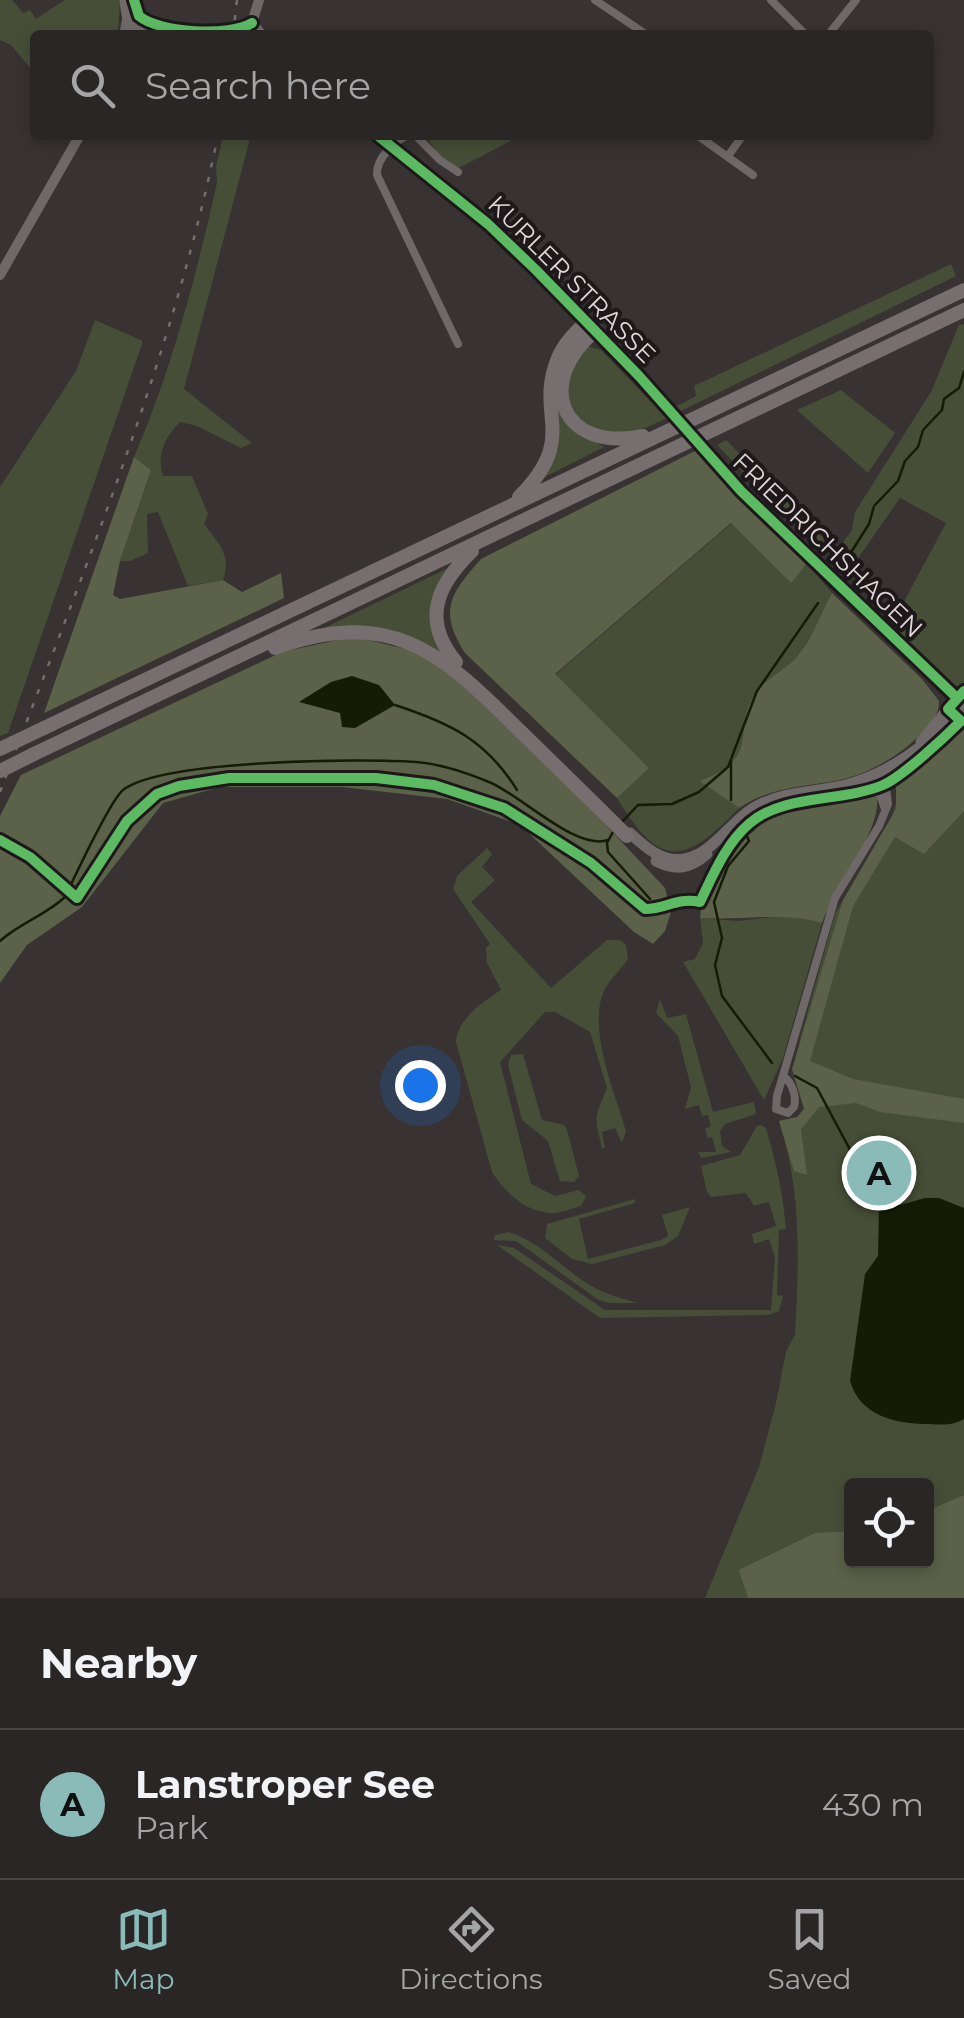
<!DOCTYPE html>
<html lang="en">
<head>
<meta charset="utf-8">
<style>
	body { margin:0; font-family:Montserrat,sans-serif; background:#363232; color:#f1f3f6 }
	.controls { position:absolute; right:30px; bottom:30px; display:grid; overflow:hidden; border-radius:10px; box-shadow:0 5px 15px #0003 }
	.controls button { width:90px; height:90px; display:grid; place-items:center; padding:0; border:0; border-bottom:2px solid #464343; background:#2a2626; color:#f1f3f6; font:50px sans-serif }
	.you { position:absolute; left:420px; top:1085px; width:35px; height:35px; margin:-25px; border:8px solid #fff; border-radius:50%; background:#1a73e8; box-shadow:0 0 0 15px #1a73e833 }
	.badge { display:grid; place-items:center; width:65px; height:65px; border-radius:50%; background:#8bbbb9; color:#111; font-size:32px; font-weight:700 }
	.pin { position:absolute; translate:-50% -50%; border:5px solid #fff; box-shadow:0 2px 10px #0006 }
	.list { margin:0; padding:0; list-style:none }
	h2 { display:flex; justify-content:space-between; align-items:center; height:130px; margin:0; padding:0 40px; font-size:42px }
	h2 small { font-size:32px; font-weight:400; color:#a5a5a7 }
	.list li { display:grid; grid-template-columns:65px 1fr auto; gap:30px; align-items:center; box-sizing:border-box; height:150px; padding:0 40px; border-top:2px solid #464343 }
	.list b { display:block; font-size:38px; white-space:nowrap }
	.list p { margin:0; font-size:32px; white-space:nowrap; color:#a5a5a7 }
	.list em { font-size:32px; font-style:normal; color:#a5a5a7 }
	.icon { flex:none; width:55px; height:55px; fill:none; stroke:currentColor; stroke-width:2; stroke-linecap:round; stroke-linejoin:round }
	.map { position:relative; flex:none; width:964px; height:1598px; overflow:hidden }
	.search { position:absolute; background:#2a2626; box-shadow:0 5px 15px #0003; left:30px; right:30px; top:30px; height:110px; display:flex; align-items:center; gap:25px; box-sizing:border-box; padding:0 35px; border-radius:10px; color:#a5a5a7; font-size:38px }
	.sheet { height:280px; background:#2a2626 }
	nav { display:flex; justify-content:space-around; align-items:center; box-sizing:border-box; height:140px; border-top:2px solid #464343; background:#2a2626; font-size:28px; color:#a5a5a7 }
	nav a { display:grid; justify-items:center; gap:5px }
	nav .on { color:#8bbbb9 }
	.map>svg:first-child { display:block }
</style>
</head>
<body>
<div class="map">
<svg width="964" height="1598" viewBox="0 0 964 1598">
	<rect width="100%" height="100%" fill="#383233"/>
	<path fill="#474e37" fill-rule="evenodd" d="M 0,0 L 12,0 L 23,13 L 30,10 L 36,19 L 65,0 L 120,0 L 118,35 L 35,35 L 35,74 L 11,45 L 0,40 Z
		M 223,135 L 251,135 L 184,389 L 252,443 L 241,448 L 197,426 L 180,422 C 165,437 156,455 163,476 L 192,476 L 208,514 L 204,524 C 218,543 232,554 223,580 L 188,586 L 158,512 L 147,514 L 148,553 L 130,561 L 120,561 L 151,470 L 134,457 C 172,369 196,276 217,183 L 216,167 Z
		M 424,135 L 522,135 L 459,168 L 439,154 Z
		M 951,264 L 956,276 L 681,411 L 677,406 L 696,396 L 694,386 Z
		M 95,320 L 143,341 L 8,733 L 0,736 L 0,487 L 76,371 Z
		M 964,324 L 964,686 L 960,690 L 891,626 L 946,523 L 900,498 L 847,574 L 832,558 L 852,530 L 855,512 L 931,392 L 959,325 Z
		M 583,345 L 601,350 L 667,418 L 634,433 L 599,432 L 576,416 L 569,404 L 565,380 Z
		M 557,379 L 589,438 L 604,447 L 541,479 Z
		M 841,390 L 895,433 L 868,473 L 797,410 Z
		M 726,440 L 822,537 L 836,533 L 823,555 L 717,445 Z
		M 732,523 L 790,582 L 807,563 L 832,593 C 821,612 813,636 799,654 C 789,668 770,676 759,690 C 727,730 767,753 701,781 L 739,808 C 684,866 660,869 617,798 L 648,767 L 555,675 Z
		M 448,568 L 437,590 L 445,655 L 410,639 L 320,630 Z
		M 964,727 L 964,1598 L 705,1598 L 759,1467 L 776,1403 L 786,1352 L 795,1334 C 799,1261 802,1192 779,1121 L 797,1117 L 804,1109 L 803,1098 L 793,1076 L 801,1035 L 835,914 L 890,822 L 896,803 L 897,782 ZM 852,1486 L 926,1486 L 926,1560 L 852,1560 Z
		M 487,848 L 492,854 L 482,867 L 495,880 L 471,902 L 551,988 L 607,940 L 620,940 L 626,945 L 628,959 C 620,971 610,979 604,991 C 587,1028 615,1093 626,1131 L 622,1143 L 615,1128 L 602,1132 L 605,1148 L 602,1148 C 594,1114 594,1121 607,1088 L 590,1032 L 555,1012 L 545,1012 L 500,1062 L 531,1184 L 555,1196 L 579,1190 L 586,1196 L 581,1206 C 572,1208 560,1214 550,1213 C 525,1212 504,1191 492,1172 L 456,1042 C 457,1019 483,1002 501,990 L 487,963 L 486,948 L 490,944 L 453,889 L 457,876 Z
		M 791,915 L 822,923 L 783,1058 L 764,1100 L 683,962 L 695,959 L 703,943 L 700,918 L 738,921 Z
		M 660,999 L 667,1018 L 686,1014 L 713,1112 L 754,1102 L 756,1114 L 725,1124 L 720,1131 L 722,1146 L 731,1152 L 701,1158 L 698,1152 L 716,1152 L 712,1137 L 708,1138 L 705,1129 L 711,1126 L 708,1115 L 702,1116 L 699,1105 L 685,1109 L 691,1087 L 678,1036 L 656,1013 Z
		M 523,1054 L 542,1120 L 564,1125 L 567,1130 L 579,1176 L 574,1182 L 560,1181 L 548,1141 L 522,1120 L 508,1065 L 511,1055 Z
		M 761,1125 L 766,1128 C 776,1162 783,1193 786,1229 L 779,1230 L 777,1295 L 783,1296 L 779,1311 L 768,1315 L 600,1318 L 497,1245 L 514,1248 L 605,1310 L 771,1310 L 775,1258 L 769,1239 L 754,1244 L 752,1234 L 776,1226 L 769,1202 L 754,1206 L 746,1193 L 711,1197 L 707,1192 L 701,1166 L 740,1155 L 757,1126 Z
		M 635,1199 L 635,1203 L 579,1219 L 588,1259 L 661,1240 L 668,1236 L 662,1215 L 690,1207 L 678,1236 L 665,1245 L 592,1264 L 572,1259 L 545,1238 L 547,1224 Z
		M 508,1232 C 538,1240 561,1267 588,1284 C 604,1294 621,1298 637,1303 L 609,1303 L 597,1299 L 516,1241 L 494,1240 L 495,1235 Z"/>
	<path fill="#5b6249" d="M 695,451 L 807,563 L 791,583 L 731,523 L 555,674 L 649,768 L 617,798 L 465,653 C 438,611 450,594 481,559 Z
		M 134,457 L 151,470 L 120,561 L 113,595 L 120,599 L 223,580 L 242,592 L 281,573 L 284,598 L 44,713 Z
		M 832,593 L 922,679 L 939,701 C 939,716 932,722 922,733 C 900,756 867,775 835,781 C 801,787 768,788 739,808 L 700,781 C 767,754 727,731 758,690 C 769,676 788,669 799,654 C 813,637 821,612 832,593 Z
		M 342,639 L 364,639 L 410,650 L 435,662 L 461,681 L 590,808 L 665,888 L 671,912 L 665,931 L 653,944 L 634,932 L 520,825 L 447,799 L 342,787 L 220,787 L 163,803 L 82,907 L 27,945 L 0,983 L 0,816 L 21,775 L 282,652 Z
		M 964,725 L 964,811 L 924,854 L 895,837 L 853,906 L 810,1061 L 853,1079 L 964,1099 L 964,1123 L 880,1112 L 856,1103 L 819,1107 L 801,1129 L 807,1175 L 794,1171 L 779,1121 L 797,1117 L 804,1109 L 792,1069 L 843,900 L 896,809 L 896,782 Z
		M 876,792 C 886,826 835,886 822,923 C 781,911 743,921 700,918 L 702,902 L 734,846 L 751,826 L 793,809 Z
		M 964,1495 L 964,1598 L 748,1598 L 739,1570 L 815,1533 L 851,1531 L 852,1560 L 926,1560 L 927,1511 Z"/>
	<path fill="#151c06" d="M 352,676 L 379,685 L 395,705 L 355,728 L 342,727 L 340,713 L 299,702 L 331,682 Z
		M 925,1198 L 939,1198 L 964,1208 L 964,1419 C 950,1427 939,1424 924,1424 C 893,1423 860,1415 850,1381 L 865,1274 L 878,1256 L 879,1205 L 882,1201 L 900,1205 Z"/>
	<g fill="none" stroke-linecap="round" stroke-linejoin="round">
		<path stroke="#151c06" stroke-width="2.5" d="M 843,565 L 869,524 L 874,506 L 898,481 L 905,461 L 918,447 L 923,430 L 942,410 L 944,399 L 959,388 L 964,372
			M 395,705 C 450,723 486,740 517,790
			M 731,761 L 731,800
			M 620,824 L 638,805 L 672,804 L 699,792 L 728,767 L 757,691 L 818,603
			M 614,830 L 607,843 L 608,852 L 650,899
			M 746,834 L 749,841 L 728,866 L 714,902 L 722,938 L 715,965 L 722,996 L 772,1063
			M 0,941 C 20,923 46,915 65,897 C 74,878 110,801 123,790 C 161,760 363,758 416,762 C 442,764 465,772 489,782 C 521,795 576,851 608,840
			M 795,1076 L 817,1088 L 870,1187 L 882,1201"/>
		<path stroke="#6e6869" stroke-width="8" d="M 595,0 L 647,35
			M 771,0 L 806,35
			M 828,35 L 856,0
			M 408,135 C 394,142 376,158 377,175 L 458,344
			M 415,135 L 440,160 L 458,172
			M 697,135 L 753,175
			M 728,156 L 743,135
			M 873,775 L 885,809
			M 783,1076 C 792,1082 797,1096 794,1107 L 788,1113 L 776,1109 L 777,1096 L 835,898 L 879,826 L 888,804 L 884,771"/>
		<path stroke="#6e6869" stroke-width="10" d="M 252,23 L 259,0
			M 124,35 L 127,20
			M 0,275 L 80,135"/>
		<path stroke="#706a6b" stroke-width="11" d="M 125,0 C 128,34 137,36 169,31
			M 135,6 C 137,12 137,15 143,20 C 160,33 235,34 252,23 L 261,35
			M 377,135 L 488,224 L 587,321 L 670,410
			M 706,452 L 775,525 L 964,704
			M 921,742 L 957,698
			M 630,833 C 645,847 662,863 684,859 C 714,854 732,818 759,805 C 784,792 814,792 842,786 C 891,774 929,743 964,708
			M 656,861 C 676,871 690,869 707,854"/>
		<path stroke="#766e6f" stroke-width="14" d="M 596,330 C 533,382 561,453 643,436
			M 519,497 C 580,436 534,416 558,358 C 564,343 576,332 587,321
			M 275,648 C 390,607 439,650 517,728 C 554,764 591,800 627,836
			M 456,662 C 421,620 437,585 472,551
			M 44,728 L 964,290
			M 34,754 L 964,310"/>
		<path stroke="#746e6f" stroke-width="2.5" stroke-dasharray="5 10" stroke-linecap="butt" d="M 233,35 L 237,0
			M 0,792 C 81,576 172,361 218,135"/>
		<path stroke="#706a6b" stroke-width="11" d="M 670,410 L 706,452"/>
		<path stroke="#766e6f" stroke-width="14" d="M 0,749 L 44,728
			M 0,771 L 34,754"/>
		<defs>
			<path id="cycleway" d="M 134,0 L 139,16 C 159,33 230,37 252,23
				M 377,135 L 488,224 L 536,270 L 639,376 L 741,491 L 957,698
				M 0,840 L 30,857 L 77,898 L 127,821 L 157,794 L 179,786 L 229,778 L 376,778 L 434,785 L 504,808 L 591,863 L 645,909 C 667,909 676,897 700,902 C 713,875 726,843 750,823 C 784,794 843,802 883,785 C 902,777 945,737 961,721 L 948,709 L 964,691"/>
		</defs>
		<use href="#cycleway" stroke="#1e181a" stroke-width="16"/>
		<use href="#cycleway" stroke="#5cba63" stroke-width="10"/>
	</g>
	<g text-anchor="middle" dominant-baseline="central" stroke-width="8" stroke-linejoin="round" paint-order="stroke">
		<g font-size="25" fill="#ded6d7" stroke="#1e181a">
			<text transform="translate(572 279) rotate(45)">KURLER STRASSE</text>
			<text transform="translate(828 545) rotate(44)">FRIEDRICHSHAGEN</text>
		</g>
	</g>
</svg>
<div class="controls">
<button><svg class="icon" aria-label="locate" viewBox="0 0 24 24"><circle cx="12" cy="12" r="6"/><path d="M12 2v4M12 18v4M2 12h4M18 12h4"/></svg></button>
</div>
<div class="you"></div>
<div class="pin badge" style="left:879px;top:1173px">A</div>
<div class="search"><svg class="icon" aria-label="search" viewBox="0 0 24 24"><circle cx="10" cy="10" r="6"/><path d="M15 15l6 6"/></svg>Search here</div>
</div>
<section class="sheet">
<h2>Nearby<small></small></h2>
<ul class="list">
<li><span class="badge">A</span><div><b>Lanstroper See</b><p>Park</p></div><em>430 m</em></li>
</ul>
</section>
<nav>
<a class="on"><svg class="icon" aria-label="map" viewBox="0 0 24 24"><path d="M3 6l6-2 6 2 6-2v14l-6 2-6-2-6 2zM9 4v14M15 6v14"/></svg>Map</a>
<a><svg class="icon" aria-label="directions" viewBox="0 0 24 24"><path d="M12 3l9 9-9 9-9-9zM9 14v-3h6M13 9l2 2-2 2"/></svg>Directions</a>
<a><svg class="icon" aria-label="saved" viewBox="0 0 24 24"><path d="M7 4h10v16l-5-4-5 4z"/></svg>Saved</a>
</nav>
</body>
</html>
